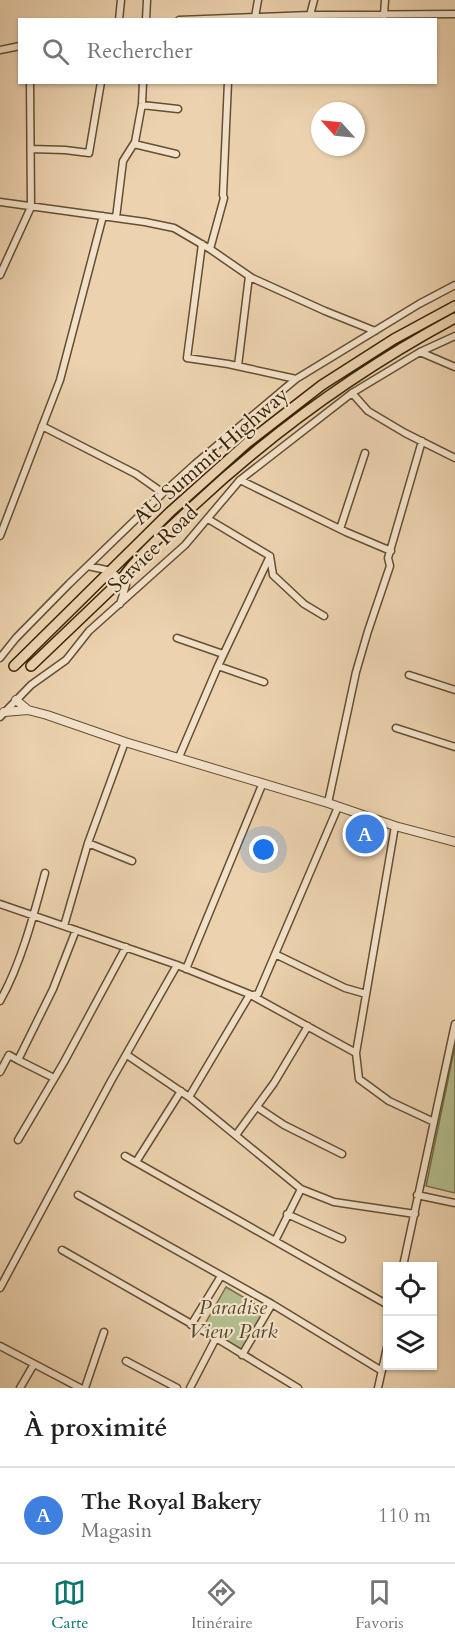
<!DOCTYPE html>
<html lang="fr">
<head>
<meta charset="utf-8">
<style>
	body { margin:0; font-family:Cardo,serif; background:#f2f2f2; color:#222 }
	.controls { position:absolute; right:18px; bottom:18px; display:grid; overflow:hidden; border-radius:0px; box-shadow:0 2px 4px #0004 }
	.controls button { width:54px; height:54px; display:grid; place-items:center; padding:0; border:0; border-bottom:2px solid #e0e0e0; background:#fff; color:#222; font:30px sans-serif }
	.compass { position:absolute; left:311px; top:102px; width:54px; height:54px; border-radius:50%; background:#fff; box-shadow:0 2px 4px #0004; rotate:297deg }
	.you { position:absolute; left:264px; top:850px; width:21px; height:21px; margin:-15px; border:4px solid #fff; border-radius:50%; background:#1a73e8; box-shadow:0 0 0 9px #1a73e833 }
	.badge { display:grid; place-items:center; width:39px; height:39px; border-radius:50%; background:#0f766e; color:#fff; font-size:20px; font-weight:700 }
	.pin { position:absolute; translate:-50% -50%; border:3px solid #fff; box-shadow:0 2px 6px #0006 }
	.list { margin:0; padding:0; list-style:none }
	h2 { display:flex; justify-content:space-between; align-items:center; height:78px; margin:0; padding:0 24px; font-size:26px }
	h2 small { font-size:20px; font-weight:400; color:#767676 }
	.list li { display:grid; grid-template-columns:39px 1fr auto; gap:18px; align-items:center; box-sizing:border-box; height:96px; padding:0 24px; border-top:2px solid #e0e0e0 }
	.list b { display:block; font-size:22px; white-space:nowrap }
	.list p { margin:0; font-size:20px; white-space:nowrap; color:#767676 }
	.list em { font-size:20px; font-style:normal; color:#767676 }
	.icon { flex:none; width:33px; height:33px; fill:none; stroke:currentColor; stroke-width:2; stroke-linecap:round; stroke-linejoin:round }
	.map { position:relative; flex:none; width:455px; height:1388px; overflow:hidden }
	.search { position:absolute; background:#fff; box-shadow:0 2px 4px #0004; left:18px; right:18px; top:18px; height:66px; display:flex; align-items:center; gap:15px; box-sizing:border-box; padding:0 21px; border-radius:0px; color:#767676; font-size:22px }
	.sheet { height:174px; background:#fff }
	nav { display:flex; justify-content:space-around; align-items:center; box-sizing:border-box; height:84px; border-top:2px solid #e0e0e0; background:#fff; font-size:16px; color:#767676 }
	nav a { display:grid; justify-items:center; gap:3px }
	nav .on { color:#0f766e }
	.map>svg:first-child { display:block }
</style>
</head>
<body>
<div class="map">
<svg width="455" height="1388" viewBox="0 0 455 1388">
	<rect width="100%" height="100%" fill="#ecd2af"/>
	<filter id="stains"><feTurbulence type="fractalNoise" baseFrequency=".00333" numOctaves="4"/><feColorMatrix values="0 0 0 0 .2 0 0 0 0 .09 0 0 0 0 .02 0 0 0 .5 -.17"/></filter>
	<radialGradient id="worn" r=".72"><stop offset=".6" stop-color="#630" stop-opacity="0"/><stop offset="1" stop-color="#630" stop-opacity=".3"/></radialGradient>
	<path fill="#b3bd8e" stroke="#757049" stroke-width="1.5" d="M 455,1046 L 455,1193 L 426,1186 Z
		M 226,1287 L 265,1310 L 241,1351 L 202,1329 Z"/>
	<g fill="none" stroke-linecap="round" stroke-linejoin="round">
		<defs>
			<path id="minor" d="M 310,15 L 314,0
				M 384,15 L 385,0
				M 255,17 L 258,0
				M 119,20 L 121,0
				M 146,20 L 147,0
				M 179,20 L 310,15 L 455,14
				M 0,50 L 20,46
				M 142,105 L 178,109
				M 134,144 L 176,154
				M 31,149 L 65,150 L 89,153 L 101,82
				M 0,202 L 145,222 L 174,228 L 210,249 L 252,278 L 325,311 L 375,331
				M 116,218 L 123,161 L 135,142 L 142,104 L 143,82
				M 202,244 L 187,358 L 228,364 L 296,379
				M 210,249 L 224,198 L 223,195 L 228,82
				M 0,275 L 31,207 L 30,82
				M 420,352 L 455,367
				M 238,366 L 249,276
				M 352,393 L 368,411 L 405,433 L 455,458
				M 42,426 L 136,474 L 163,493
				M 240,480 L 346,532 L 391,551
				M 208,519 L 270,556 L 273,575 L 304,604 L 324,616
				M 340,529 L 365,453
				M 0,536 L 60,380 L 103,216
				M 88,566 L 111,571 L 126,585 L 120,604
				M 177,638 L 223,654
				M 0,658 L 16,638 L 69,584 L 163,493 L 195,464 L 296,379 L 419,304 L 455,285
				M 218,666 L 264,682
				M 409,675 L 455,690
				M 0,717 L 31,685 L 66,660 L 89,631 L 185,545 L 240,480 L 352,393 L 420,352 L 455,336
				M 396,728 L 455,747
				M 179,757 L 218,666 L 270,556
				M 328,803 L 356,672 L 368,631 L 390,566 L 388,558 L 422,441
				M 395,826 L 356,1053 L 359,1079 L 389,1101 L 434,1122
				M 88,843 L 132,861
				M 0,904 L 177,965 L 249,994 L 356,1053
				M 64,926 L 88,843 L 125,742
				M 275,954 L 345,988 L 366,994
				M 186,969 L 262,785
				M 0,1001 C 21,964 34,914 45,873
				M 127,1055 L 189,1097 L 301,1189 L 334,1202 L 415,1214
				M 18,1060 L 54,1078
				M 0,1072 L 9,1055 L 18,1060 L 53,989 L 76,930
				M 189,1097 L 249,996 L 258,994 L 338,807
				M 257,1107 L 284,1125 L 342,1154
				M 236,1135 L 274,1083 L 308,1026
				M 18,1140 L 64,1062 L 126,947
				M 125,1156 L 388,1305
				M 136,1162 L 181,1091
				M 78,1195 L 272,1304 L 382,1371
				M 417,1195 L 455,1203
				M 287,1214 L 342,1239
				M 275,1241 L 301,1189
				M 62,1250 L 216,1338 L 298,1388
				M 403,1266 L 455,1024
				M 0,1288 L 111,1081 L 177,965
				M 191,1325 L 221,1276
				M 0,1346 L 80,1388
				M 242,1355 L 272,1304
				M 126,1361 L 177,1388
				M 20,1388 L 34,1364
				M 85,1388 L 104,1332
				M 190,1388 L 216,1338
				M 378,1388 L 388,1343"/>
			<path id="tertiary" d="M 16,700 L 28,710
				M 4,712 L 28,710 L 47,715 L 125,742 L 328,803 L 395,826 L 455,842"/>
			<path id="primary" d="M 14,666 L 170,512 L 247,443 L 322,385 L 394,339 L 455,306
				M 31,666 L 121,580 C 140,553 167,531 191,508 C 271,433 358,370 455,318"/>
		</defs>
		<use href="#minor" stroke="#644f2f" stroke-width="9"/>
		<use href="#tertiary" stroke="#644f2f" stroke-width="10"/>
		<use href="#primary" stroke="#372304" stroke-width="12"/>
		<use href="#minor" stroke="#f3e2cb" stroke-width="6"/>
		<use href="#tertiary" stroke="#f3e2cb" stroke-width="8"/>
		<use href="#primary" stroke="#ecd2af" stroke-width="9"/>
	</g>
	<g text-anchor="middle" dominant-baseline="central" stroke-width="4.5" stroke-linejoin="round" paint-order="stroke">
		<g font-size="21" fill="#372304" stroke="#f3e2cb">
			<text transform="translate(211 456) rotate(-41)">AU Summit Highway</text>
			<text transform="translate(153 549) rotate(-44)">Service Road</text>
		</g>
		<g font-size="21" font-style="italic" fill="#564a26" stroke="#f3e2cb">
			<text x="233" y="1307">Paradise<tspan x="233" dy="24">View Park</tspan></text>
		</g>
	</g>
	<rect width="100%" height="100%" filter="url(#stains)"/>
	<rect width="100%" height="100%" fill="url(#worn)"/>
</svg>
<div class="controls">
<button><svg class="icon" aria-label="locate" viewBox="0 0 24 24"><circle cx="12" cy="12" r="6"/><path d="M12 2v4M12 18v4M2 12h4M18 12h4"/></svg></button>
<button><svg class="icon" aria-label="layers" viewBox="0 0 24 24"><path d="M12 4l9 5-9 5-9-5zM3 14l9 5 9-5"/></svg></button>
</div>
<svg class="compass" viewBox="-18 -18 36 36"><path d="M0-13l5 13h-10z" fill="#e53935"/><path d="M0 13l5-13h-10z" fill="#767676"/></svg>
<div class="you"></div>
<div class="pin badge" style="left:365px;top:834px;background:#3f7fe0">A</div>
<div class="search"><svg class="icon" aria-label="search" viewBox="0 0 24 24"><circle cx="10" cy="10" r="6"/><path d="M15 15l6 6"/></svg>Rechercher</div>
</div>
<section class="sheet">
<h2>À proximité<small></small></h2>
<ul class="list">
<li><span class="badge" style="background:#3f7fe0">A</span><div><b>The Royal Bakery</b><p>Magasin</p></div><em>110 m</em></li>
</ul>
</section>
<nav>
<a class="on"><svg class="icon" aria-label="map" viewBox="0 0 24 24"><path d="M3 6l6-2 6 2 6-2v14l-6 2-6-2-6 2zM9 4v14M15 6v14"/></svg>Carte</a>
<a><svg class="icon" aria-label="directions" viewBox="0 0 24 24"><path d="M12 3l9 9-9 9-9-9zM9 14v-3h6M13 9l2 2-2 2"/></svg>Itinéraire</a>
<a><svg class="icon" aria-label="saved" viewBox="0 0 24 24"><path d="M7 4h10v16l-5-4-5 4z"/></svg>Favoris</a>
</nav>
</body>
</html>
